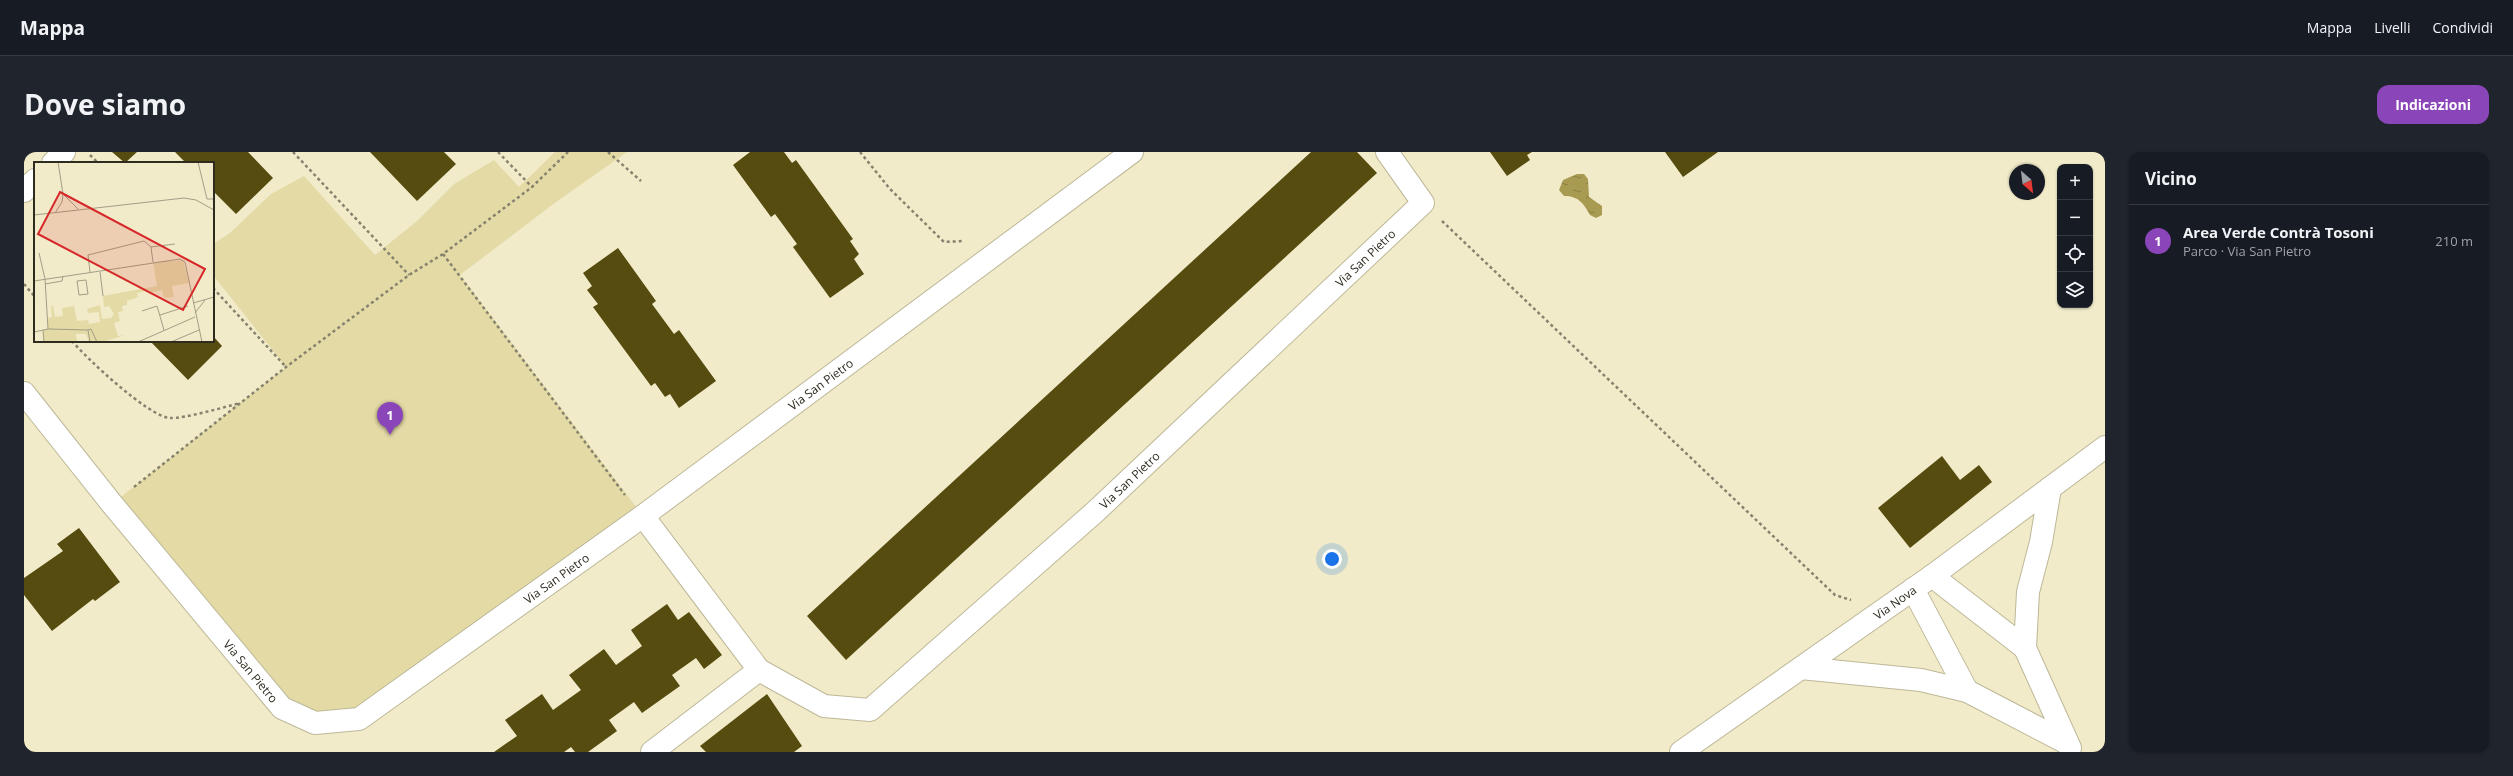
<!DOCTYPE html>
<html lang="it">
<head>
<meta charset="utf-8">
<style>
	body { margin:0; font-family:"Open Sans",sans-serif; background:#20242c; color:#f1f3f6 }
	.controls { position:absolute; right:12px; top:12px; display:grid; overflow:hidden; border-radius:8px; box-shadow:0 1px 3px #0004 }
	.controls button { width:36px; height:36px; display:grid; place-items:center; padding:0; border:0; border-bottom:1px solid #363941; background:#171b24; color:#f1f3f6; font:20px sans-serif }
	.compass { position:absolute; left:1985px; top:12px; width:36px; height:36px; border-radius:50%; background:#171b24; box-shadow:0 1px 3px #0004; rotate:152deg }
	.you { position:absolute; left:1308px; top:407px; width:14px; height:14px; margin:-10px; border:3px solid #fff; border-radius:50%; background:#1a73e8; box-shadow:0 0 0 6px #1a73e833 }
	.badge { display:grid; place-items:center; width:26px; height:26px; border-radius:50%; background:#8a46b9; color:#fff; font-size:13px; font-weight:700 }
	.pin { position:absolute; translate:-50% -33px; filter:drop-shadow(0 1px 2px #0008) }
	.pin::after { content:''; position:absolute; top:21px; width:14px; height:12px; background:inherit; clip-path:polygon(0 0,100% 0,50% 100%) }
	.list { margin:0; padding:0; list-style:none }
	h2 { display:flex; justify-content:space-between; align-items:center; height:52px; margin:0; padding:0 16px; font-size:17px }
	h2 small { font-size:13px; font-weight:400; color:#9ea1a6 }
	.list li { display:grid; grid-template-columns:26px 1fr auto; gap:12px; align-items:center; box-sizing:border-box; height:72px; padding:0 16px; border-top:1px solid #363941 }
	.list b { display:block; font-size:15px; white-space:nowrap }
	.list p { margin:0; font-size:13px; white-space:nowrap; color:#9ea1a6 }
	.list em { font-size:13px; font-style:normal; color:#9ea1a6 }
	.icon { flex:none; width:22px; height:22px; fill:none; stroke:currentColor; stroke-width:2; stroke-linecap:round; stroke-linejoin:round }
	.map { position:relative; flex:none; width:2081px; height:600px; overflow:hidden; border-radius:12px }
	header { display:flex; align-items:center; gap:24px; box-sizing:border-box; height:56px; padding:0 20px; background:#171b24; border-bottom:1px solid #363941 }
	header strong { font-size:19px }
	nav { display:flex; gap:22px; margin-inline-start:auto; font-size:14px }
	.intro { display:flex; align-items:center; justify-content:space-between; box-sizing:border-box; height:96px; padding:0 24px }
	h1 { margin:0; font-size:28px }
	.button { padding:10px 18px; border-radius:12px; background:#8a46b9; color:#fff; font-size:14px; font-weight:700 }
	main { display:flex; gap:24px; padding:0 24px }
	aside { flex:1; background:#171b24; border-radius:12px; box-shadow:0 1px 3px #0004 }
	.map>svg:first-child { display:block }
</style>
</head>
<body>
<header>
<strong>Mappa</strong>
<nav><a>Mappa</a><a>Livelli</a><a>Condividi</a></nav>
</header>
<div class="intro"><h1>Dove siamo</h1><a class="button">Indicazioni</a></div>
<main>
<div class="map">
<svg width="2081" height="600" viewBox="0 0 2081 600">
	<defs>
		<pattern id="water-ripples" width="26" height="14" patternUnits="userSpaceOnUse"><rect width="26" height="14" fill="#a89a50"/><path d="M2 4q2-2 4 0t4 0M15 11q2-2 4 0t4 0" fill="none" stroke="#897e42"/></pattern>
	</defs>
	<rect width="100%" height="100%" fill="#f1ebca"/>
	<path fill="#e3daa5" d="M 531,0 L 603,0 L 528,53 L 436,123 L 619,364 L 335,567 L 258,556 L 88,352 L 262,215 L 189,123 L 189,92 L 206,81 L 247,42 L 280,24 L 351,103 L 393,69 L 430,32 L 470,8 L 495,35 Z"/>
	<path fill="url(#water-ripples)" d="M 1553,22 L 1560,22 L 1564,27 L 1565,45 L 1578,54 L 1578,63 L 1572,66 L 1566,63 C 1560,52 1555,44 1540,44 L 1535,38 L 1539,28 Z"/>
	<path fill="#564c10" d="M 88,0 L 113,0 L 101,11 Z
		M 151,0 L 224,0 L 249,26 L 212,62 L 189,39 L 189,11 L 162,11 Z
		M 346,0 L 420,0 L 432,12 L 393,49 Z
		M 726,0 L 760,0 L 768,11 L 772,8 L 829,87 L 826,89 L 835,102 L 830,107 L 840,122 L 806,146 L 769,95 L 773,92 L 751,62 L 747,65 L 709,13 Z
		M 1287,0 L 1333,0 L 1353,21 L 822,508 L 783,464 Z
		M 1466,0 L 1508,0 L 1503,3 L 1506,8 L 1483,24 Z
		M 1641,0 L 1694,0 L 1659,25 Z
		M 594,96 L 632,149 L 628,152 L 650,182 L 655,178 L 692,229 L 655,256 L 646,242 L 641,245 L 631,231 L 627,234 L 569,155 L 574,152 L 563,138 L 568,134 L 559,121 Z
		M 189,184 L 198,194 L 164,228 L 126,189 L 189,189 Z
		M 1918,304 L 1936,328 L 1955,313 L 1968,330 L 1886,396 L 1854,356 Z
		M 55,376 L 96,430 L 71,449 L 69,447 L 28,479 L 0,443 L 0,426 L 39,399 L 33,392 Z
		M 643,452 L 654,468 L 665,460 L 698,503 L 680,517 L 672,506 L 648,523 L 656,534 L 618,561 L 610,550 L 585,568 L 593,579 L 564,600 L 551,600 L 547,595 L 540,600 L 470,600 L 493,584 L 481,568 L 518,542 L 529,558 L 557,538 L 545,523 L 580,497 L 592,513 L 618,494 L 607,478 Z
		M 743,542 L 778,594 L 770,600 L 682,600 L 676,594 Z"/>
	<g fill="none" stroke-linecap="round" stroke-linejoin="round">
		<defs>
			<g id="minor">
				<path d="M 29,11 L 40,0"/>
				<path d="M 0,39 L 11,28"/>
				<path id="s1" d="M 0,241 L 88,352 L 258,556 L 291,571 L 335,567 L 619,364 L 1108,0"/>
				<path d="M 2026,336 L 2017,390 L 2004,440 L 2001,496 L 2046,596"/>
				<path id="s2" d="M 619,364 L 735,518 L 800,554 L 846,558 L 1071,360 L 1399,51 L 1363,0"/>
				<path d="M 1908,424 L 2001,496"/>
				<path d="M 1889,437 L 1943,539"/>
				<path d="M 1777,516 L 1897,528 L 1943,539 L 2043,591"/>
				<path d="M 628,600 L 735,518"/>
			</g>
			<g id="tertiary">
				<path id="s3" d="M 1657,600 L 1908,424 L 2081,295"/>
			</g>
		</defs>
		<use href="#minor" stroke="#bdb898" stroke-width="24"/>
		<use href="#tertiary" stroke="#bdb898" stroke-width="24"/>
		<path stroke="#86826d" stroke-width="2.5" stroke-dasharray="3 3" stroke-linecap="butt" d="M 269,0 L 385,123
			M 474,0 L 508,35
			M 584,0 L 617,29
			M 836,0 L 866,37 L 920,90 L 940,89
			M 66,3 L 74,11
			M 1418,69 L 1811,443 L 1827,448
			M 419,102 L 601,343
			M 0,132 L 11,145
			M 189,136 L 262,215
			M 48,189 C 62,206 125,265 146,266 C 159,267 201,255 216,251
			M 110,335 L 262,215 L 385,123 L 419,102 L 508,35 L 544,0"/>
		<use href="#minor" stroke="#fff" stroke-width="22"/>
		<use href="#tertiary" stroke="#fff" stroke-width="22"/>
	</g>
	<g text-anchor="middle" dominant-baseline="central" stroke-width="4" stroke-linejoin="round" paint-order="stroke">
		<g font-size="12" fill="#2e2b1f" stroke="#fef8d7">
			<text stroke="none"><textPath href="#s2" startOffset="984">Via San Pietro</textPath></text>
			<text stroke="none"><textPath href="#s1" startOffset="1058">Via San Pietro</textPath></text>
			<text stroke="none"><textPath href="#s2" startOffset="660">Via San Pietro</textPath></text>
			<text stroke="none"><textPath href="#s1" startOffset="730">Via San Pietro</textPath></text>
			<text stroke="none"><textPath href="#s3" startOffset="261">Via Nova</textPath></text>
			<text stroke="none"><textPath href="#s1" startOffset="359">Via San Pietro</textPath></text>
		</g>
	</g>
	<g transform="translate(10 10)">
		<rect width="180" height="180" fill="#f1ebca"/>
		<path d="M 149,98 L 155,121 L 138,124 L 140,135 L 130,136 L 128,128 L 116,131 L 115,128 L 103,131 L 104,135 L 93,139 L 93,143 L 88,144 L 89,149 L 84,150 L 86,159 L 80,161 L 84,174 L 91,173 L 69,180 L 55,180 L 52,172 L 42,172 L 43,180 L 10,180 L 9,168 L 14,167 L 13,156 L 18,155 L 17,144 L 19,144 L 21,155 L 29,154 L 28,146 L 40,144 L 43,159 L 54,158 L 55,162 L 66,160 L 65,150 L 54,151 L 53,147 L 66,143 L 68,157 L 77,156 L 80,152 L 75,144 L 70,145 L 69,134 L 123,124 L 119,100 Z" fill="#e3daa5"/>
		<path fill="none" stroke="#a39e86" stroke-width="1" d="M 164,0 L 173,37 L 180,37M 29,32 L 44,47M 21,51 L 28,40 L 29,32 L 24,0M 0,53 L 150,36 L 162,38 L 180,48M 117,85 L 141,82M 5,91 L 11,117 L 14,167M 56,110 L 54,93 L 110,79 L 117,85 L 119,100M 66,110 L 69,134M 52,118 L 54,132 L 45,133 L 43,119 ZM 0,119 L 146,97 L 151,100 L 168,180M 11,122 L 28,119 L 29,114M 159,141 L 180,135M 108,149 L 123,144 L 130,168M 161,151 L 171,138M 126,153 L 154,144M 9,168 L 10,180M 0,170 L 14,167 L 54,168M 56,180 L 54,168 L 57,167 L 63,180M 104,180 L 161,155M 137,180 L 165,168"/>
		<path fill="#d62828" fill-opacity="0.15" stroke="#d62828" stroke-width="2" d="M 26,30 L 171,107 L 149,148 L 4,72 Z"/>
		<rect width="180" height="180" fill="none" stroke="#2e2b1f" stroke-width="2"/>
	</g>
</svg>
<div class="controls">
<button>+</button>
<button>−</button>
<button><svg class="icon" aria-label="locate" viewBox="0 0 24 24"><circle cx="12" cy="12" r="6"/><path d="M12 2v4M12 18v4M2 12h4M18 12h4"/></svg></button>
<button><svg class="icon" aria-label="layers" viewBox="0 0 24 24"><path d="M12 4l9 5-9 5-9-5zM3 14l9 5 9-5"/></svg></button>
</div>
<svg class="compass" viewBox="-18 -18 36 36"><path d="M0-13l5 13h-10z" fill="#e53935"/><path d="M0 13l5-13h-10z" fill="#9ea1a6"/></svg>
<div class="you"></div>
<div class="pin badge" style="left:366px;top:283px">1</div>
</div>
<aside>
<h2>Vicino<small></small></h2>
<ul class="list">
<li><span class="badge">1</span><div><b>Area Verde Contrà Tosoni</b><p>Parco · Via San Pietro</p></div><em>210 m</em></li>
</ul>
</aside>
</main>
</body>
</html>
